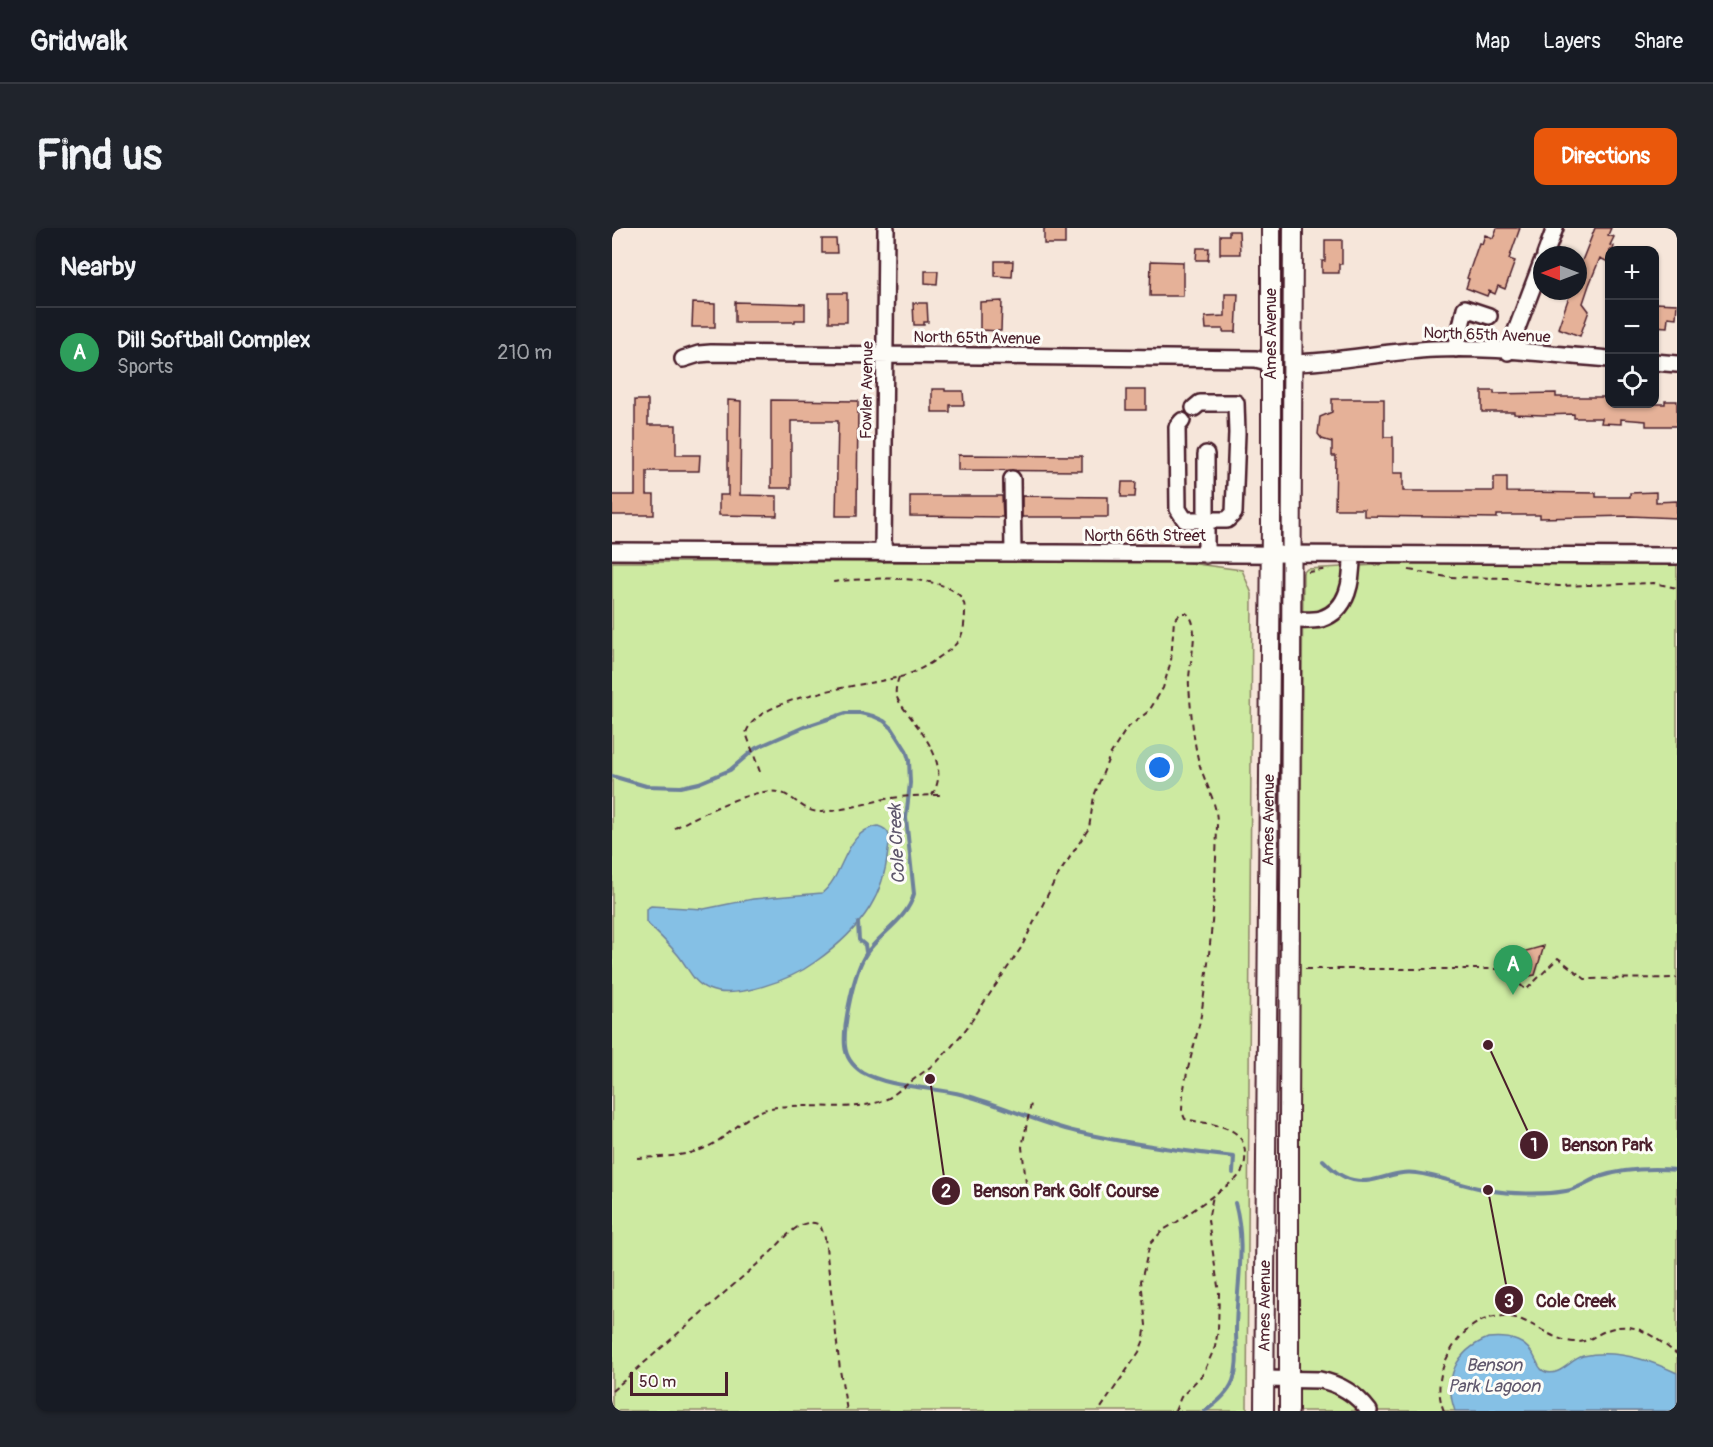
<!DOCTYPE html>
<html lang="en">
<head>
<meta charset="utf-8">
<style>
	body { margin:0; font-family:Pangolin,sans-serif; background:#20242c; color:#f1f3f6 }
	.controls { position:absolute; right:18px; top:18px; display:grid; overflow:hidden; border-radius:12px; box-shadow:0 2px 4px #0004 }
	.controls button { width:54px; height:54px; display:grid; place-items:center; padding:0; border:0; border-bottom:2px solid #363941; background:#171b24; color:#f1f3f6; font:30px sans-serif }
	.compass { position:absolute; left:921px; top:18px; width:54px; height:54px; border-radius:50%; background:#171b24; box-shadow:0 2px 4px #0004; rotate:270deg }
	.scale { position:absolute; left:18px; bottom:15px; width:98px; box-sizing:border-box; padding-left:6px; border:3px solid #4a1f2b; border-top:0; font-size:16px; line-height:21px; white-space:nowrap; color:#4a1f2b; -webkit-text-stroke:4px #fdfcf7; paint-order:stroke }
	.you { position:absolute; left:548px; top:540px; width:21px; height:21px; margin:-15px; border:4px solid #fff; border-radius:50%; background:#1a73e8; box-shadow:0 0 0 9px #1a73e833 }
	.badge { display:grid; place-items:center; width:39px; height:39px; border-radius:50%; background:#ea580c; color:#fff; font-size:20px; font-weight:700 }
	.pin { position:absolute; translate:-50% -50px; filter:drop-shadow(0 2px 3px #0008) }
	.pin::after { content:''; position:absolute; top:32px; width:21px; height:18px; background:inherit; clip-path:polygon(0 0,100% 0,50% 100%) }
	.list { margin:0; padding:0; list-style:none }
	h2 { display:flex; justify-content:space-between; align-items:center; height:78px; margin:0; padding:0 24px; font-size:26px }
	h2 small { font-size:20px; font-weight:400; color:#9ea1a6 }
	.list li { display:grid; grid-template-columns:39px 1fr auto; gap:18px; align-items:center; box-sizing:border-box; height:90px; padding:0 24px; border-top:2px solid #363941 }
	.list b { display:block; font-size:22px; white-space:nowrap }
	.list p { margin:0; font-size:20px; white-space:nowrap; color:#9ea1a6 }
	.list em { font-size:20px; font-style:normal; color:#9ea1a6 }
	.icon { flex:none; width:33px; height:33px; fill:none; stroke:currentColor; stroke-width:2; stroke-linecap:round; stroke-linejoin:round }
	.map { position:relative; flex:none; width:1065px; height:1183px; overflow:hidden; border-radius:12px }
	header { display:flex; align-items:center; gap:36px; box-sizing:border-box; height:84px; padding:0 30px; background:#171b24; border-bottom:2px solid #363941 }
	header strong { font-size:28px }
	nav { display:flex; gap:33px; margin-inline-start:auto; font-size:21px }
	.intro { display:flex; align-items:center; justify-content:space-between; box-sizing:border-box; height:144px; padding:0 36px }
	h1 { margin:0; font-size:42px }
	.button { padding:15px 27px; border-radius:12px; background:#ea580c; color:#fff; font-size:21px; font-weight:700 }
	main { display:flex; gap:36px; padding:0 36px }
	aside { flex:1; background:#171b24; border-radius:12px; box-shadow:0 2px 4px #0004 }
	.map>svg:first-child { display:block }
</style>
</head>
<body>
<header>
<strong>Gridwalk</strong>
<nav><a>Map</a><a>Layers</a><a>Share</a></nav>
</header>
<div class="intro"><h1>Find us</h1><a class="button">Directions</a></div>
<main>
<aside>
<h2>Nearby<small></small></h2>
<ul class="list">
<li><span class="badge" style="background:#2e9e5b">A</span><div><b>Dill Softball Complex</b><p>Sports</p></div><em>210 m</em></li>
</ul>
</aside>
<div class="map">
<svg width="1065" height="1183" viewBox="0 0 1065 1183">
	<rect width="100%" height="100%" fill="#f6e6da"/>
	<filter id="ink" filterUnits="userSpaceOnUse"><feTurbulence type="fractalNoise" baseFrequency=".0167" numOctaves="2"/><feDisplacementMap in="SourceGraphic" scale="12" xChannelSelector="R" yChannelSelector="G"/><feConvolveMatrix kernelMatrix="1 2 1 2 8 2 1 2 1" color-interpolation-filters="sRGB"/></filter>
	<g filter="url(#ink)">
		<path fill="#cdeaa1" stroke="#8c8466" stroke-width="1.5" d="M 0,334 L 569,334 L 630,342 L 640,366 L 635,1183 L 0,1183 Z
			M 799,335 L 1065,336 L 1065,1183 L 684,1183 L 691,345 L 695,341 Z"/>
		<path fill="#85c0e5" stroke="#6d809b" stroke-width="1.5" d="M 266,598 C 280,602 278,611 276,623 C 274,642 268,663 258,679 C 245,700 223,720 203,734 C 180,751 123,773 96,761 C 80,754 76,739 66,727 C 56,715 45,705 34,694 L 34,681 L 39,678 L 92,681 L 141,671 L 210,665 C 233,647 232,603 266,598 Z
			M 876,1110 C 898,1108 916,1112 925,1134 C 927,1139 929,1143 934,1144 C 947,1149 959,1131 971,1128 C 1002,1121 1036,1131 1065,1145 L 1065,1183 L 843,1183 C 831,1150 844,1123 876,1110 Z"/>
		<g fill="none" stroke-linecap="round" stroke-linejoin="round">
			<path stroke="#6d809b" stroke-width="4" d="M 0,548 L 34,558 L 69,559 L 87,555 L 118,542 L 144,520 L 192,499 L 234,485 L 248,485 L 261,488 L 272,493 L 280,500 L 294,522 L 297,532 L 298,555 L 294,590 L 302,666 C 295,692 268,705 254,726 C 242,743 231,797 233,818 C 234,829 241,838 250,844 C 280,861 319,858 352,867 C 390,877 426,895 465,904 C 516,916 570,923 622,929 L 621,945
				M 246,695 L 247,712 L 253,717 L 254,724
				M 711,932 C 720,941 728,949 741,952 C 765,957 778,942 804,945 C 828,948 851,958 876,962 C 897,966 932,967 954,963 C 966,961 976,953 987,949 C 1011,941 1040,940 1065,942
				M 593,1183 C 605,1175 616,1166 621,1153 C 627,1137 624,1120 624,1103 C 624,1059 635,1018 623,975"/>
		</g>
		<path fill="#e5b198" stroke="#4a1f2b" stroke-width="1.5" d="M 432,0 L 453,0 L 453,16 L 432,16 Z
			M 885,0 L 908,0 L 897,31 L 903,33 L 893,61 L 886,58 L 883,66 L 877,63 L 875,68 L 854,60 L 857,51 L 855,50 L 867,15 L 870,16 L 873,7 L 881,10 Z
			M 983,0 L 999,0 L 996,7 L 1002,9 L 998,17 L 1002,18 L 1001,22 L 998,22 L 996,34 L 988,30 L 977,57 L 971,75 L 977,83 L 968,108 L 946,100 L 959,63 L 966,63 L 966,43 Z
			M 617,3 L 627,3 L 628,26 L 608,26 L 608,7 L 617,7 Z
			M 210,11 L 224,11 L 225,25 L 210,25 Z
			M 713,12 L 730,12 L 730,36 L 727,36 L 727,45 L 710,45 L 710,33 L 713,33 Z
			M 585,20 L 597,20 L 596,32 L 584,32 Z
			M 383,33 L 401,33 L 400,49 L 383,48 Z
			M 539,33 L 571,34 L 571,68 L 538,68 Z
			M 313,43 L 326,43 L 325,56 L 313,55 Z
			M 217,65 L 235,65 L 235,94 L 217,94 Z
			M 613,66 L 626,66 L 624,104 L 611,104 L 611,101 L 594,101 L 593,89 L 613,88 Z
			M 390,73 L 389,103 L 368,102 L 368,74 Z
			M 123,74 L 193,76 L 193,92 L 183,92 L 183,94 L 123,94 Z
			M 81,75 L 103,76 L 103,99 L 80,99 Z
			M 301,75 L 315,75 L 316,94 L 312,94 L 312,97 L 302,97 Z
			M 1042,75 L 1065,76 L 1064,90 L 1056,89 L 1055,99 L 1042,98 Z
			M 320,161 L 333,161 L 333,163 L 351,163 L 352,177 L 338,177 L 338,184 L 320,184 Z
			M 514,162 L 534,162 L 534,182 L 514,182 Z
			M 870,163 L 882,163 L 882,166 L 944,165 L 944,169 L 998,169 L 998,176 L 1053,176 L 1053,173 L 1065,173 L 1065,198 L 1034,198 L 1034,193 L 1009,191 L 1009,196 L 989,195 L 990,190 L 962,190 L 962,186 L 931,187 L 902,186 L 902,184 L 870,184 Z
			M 720,171 L 772,171 L 772,209 L 781,209 L 781,245 L 791,245 L 791,263 L 882,263 L 882,249 L 895,249 L 895,264 L 984,265 L 984,269 L 1018,269 L 1018,265 L 1044,264 L 1044,274 L 1065,273 L 1065,290 L 1018,288 L 928,290 L 928,287 L 885,287 L 885,290 L 752,288 L 752,281 L 723,281 L 724,228 L 720,228 L 720,214 L 710,211 L 706,206 L 708,189 L 720,184 Z
			M 23,172 L 36,172 L 36,197 L 64,197 L 64,227 L 88,227 L 87,243 L 35,243 L 35,267 L 42,267 L 42,287 L 0,287 L 0,267 L 23,267 Z
			M 116,172 L 129,173 L 128,267 L 165,268 L 165,288 L 107,287 L 107,267 L 116,267 Z
			M 159,172 L 246,173 L 245,288 L 224,288 L 226,193 L 179,193 L 179,260 L 159,260 Z
			M 346,227 L 470,228 L 470,243 L 346,242 Z
			M 510,254 L 524,254 L 523,269 L 509,269 Z
			M 298,268 L 390,268 L 391,289 L 298,288 Z
			M 410,268 L 496,269 L 496,289 L 410,289 Z
			M 932,718 L 923,747 L 917,748 L 913,747 L 902,738 L 903,726 Z"/>
		<g fill="none" stroke-linecap="round" stroke-linejoin="round">
			<defs>
				<path id="minor" d="M 933,27 L 943,0
					M 844,121 L 853,80 L 877,88
					M 896,124 L 930,34
					M 71,131 L 87,126 L 99,125 L 644,131 L 659,135
					M 1042,134 L 1065,136
					M 681,135 C 728,134 775,123 823,121 C 880,118 941,127 998,131
					M 570,193 L 565,199 L 566,281 L 573,292 L 615,292 L 622,285 L 625,205 L 624,175 L 588,175 L 582,180
					M 400,251 L 401,325
					M 0,323 L 1065,328
					M 271,325 L 274,0
					M 594,327 L 594,226
					M 680,392 C 689,392 700,393 709,391 C 737,382 740,352 740,327
					M 652,1151 L 708,1152 C 728,1156 745,1167 757,1183"/>
				<g id="major">
					<path id="s1" d="M 652,1183 L 659,295 L 659,0"/>
					<path d="M 677,1183 L 677,893 L 681,0"/>
				</g>
			</defs>
			<use href="#minor" stroke="#4a1f2b" stroke-width="20"/>
			<use href="#major" stroke="#4a1f2b" stroke-width="22"/>
			<path stroke="#4a1f2b" stroke-width="2" stroke-dasharray="6 4.5" stroke-linecap="butt" d="M 797,342 L 835,349 L 895,350 L 946,358 L 1042,355 L 1065,360
				M 696,344 L 717,341
				M 287,449 C 285,455 283,461 284,467 C 287,476 295,484 300,491 C 316,512 337,541 320,567
				M 148,544 L 134,505 C 146,467 251,458 288,449 C 303,445 316,437 329,428 C 341,420 350,413 352,397 C 353,387 355,374 347,367 C 325,345 251,350 221,354
				M 63,600 C 85,588 146,556 170,565 C 185,571 193,585 210,584 C 232,582 252,576 273,571 C 293,568 313,567 332,567
				M 693,741 L 891,741 L 914,762 L 946,730 L 973,751 L 1065,750
				M 25,930 C 50,929 79,929 101,916 C 122,904 134,885 159,880 C 197,873 241,887 277,870 L 325,834 L 340,818 L 354,801 L 409,720 L 443,652 L 477,600 L 482,568 L 498,527 L 515,500 L 537,483 L 551,460 L 559,433 L 562,392 L 569,385 L 574,385 C 591,395 575,440 577,458 C 579,483 581,511 587,535 C 593,555 605,574 605,595 C 604,657 599,720 590,781 C 585,815 570,849 570,884 L 573,891 C 596,897 632,895 633,925 C 634,936 631,944 624,951 L 565,994 L 551,1002 L 538,1016 L 529,1053 L 534,1097 L 531,1114 L 527,1124 L 487,1183
				M 414,955 L 410,919 L 419,876
				M 0,1163 L 158,1025 C 171,1013 188,987 208,997 L 213,1010 L 228,1142 L 235,1183
				M 563,1183 L 569,1169 L 591,1146 L 603,1119 L 606,1102 L 607,1065 L 596,992 L 601,968
				M 832,1183 C 824,1164 827,1144 837,1126 C 851,1098 880,1079 912,1093 C 929,1100 942,1112 962,1114 C 974,1115 981,1109 991,1104 C 1021,1089 1042,1109 1065,1126"/>
			<use href="#minor" stroke="#fdfcf7" stroke-width="15"/>
			<use href="#major" stroke="#fdfcf7" stroke-width="18"/>
		</g>
	</g>
	<g text-anchor="middle" dominant-baseline="central" stroke-width="6" stroke-linejoin="round" paint-order="stroke">
		<g font-size="16" fill="#4a1f2b" stroke="#fdfcf7">
			<text transform="translate(659 106) rotate(-90)">Ames Avenue</text>
			<text transform="translate(875 107) rotate(2)">North 65th Avenue</text>
			<text transform="translate(365 110) rotate(1)">North 65th Avenue</text>
			<text transform="translate(255 162) rotate(-89)">Fowler Avenue</text>
			<text x="533" y="308">North 66th Street</text>
			<text stroke="none"><textPath href="#s1" startOffset="591">Ames Avenue</textPath></text>
			<text stroke="none"><textPath href="#s1" startOffset="105">Ames Avenue</textPath></text>
		</g>
		<g font-size="18" font-style="italic" fill="#5f576c" stroke="#fdfcf7">
			<text transform="translate(285 616) rotate(-93)">Cole Creek</text>
			<text x="882" y="1137">Benson<tspan x="882" dy="21">Park Lagoon</tspan></text>
		</g>
	</g>
	<path fill="none" stroke="#4a1f2b" stroke-width="2" d="M876 817L922 917M318 851L334 963M876 962L897 1072"/>
	<g fill="#4a1f2b" stroke="#fdfcf7" stroke-width="2">
		<circle cx="876" cy="817" r="6"/>
		<circle cx="318" cy="851" r="6"/>
		<circle cx="876" cy="962" r="6"/>
		<circle cx="922" cy="917" r="15"/>
		<circle cx="334" cy="963" r="15"/>
		<circle cx="897" cy="1072" r="15"/>
	</g>
	<g font-size="18" text-anchor="middle" font-weight="bold" fill="#fff">
		<text x="922" y="923">1</text>
		<text x="334" y="969">2</text>
		<text x="897" y="1079">3</text>
	</g>
	<g font-size="18" text-anchor="middle" font-weight="bold" fill="#4a1f2b" stroke="#fdfcf7" stroke-width="6" stroke-linejoin="round" paint-order="stroke">
		<text x="995" y="923">Benson Park</text>
		<text x="454" y="969">Benson Park Golf Course</text>
		<text x="964" y="1079">Cole Creek</text>
	</g>
</svg>
<div class="controls">
<button>+</button>
<button>−</button>
<button><svg class="icon" aria-label="locate" viewBox="0 0 24 24"><circle cx="12" cy="12" r="6"/><path d="M12 2v4M12 18v4M2 12h4M18 12h4"/></svg></button>
</div>
<svg class="compass" viewBox="-18 -18 36 36"><path d="M0-13l5 13h-10z" fill="#e53935"/><path d="M0 13l5-13h-10z" fill="#9ea1a6"/></svg>
<div class="scale">50 m</div>
<div class="you"></div>
<div class="pin badge" style="left:901px;top:767px;background:#2e9e5b">A</div>
</div>
</main>
</body>
</html>
